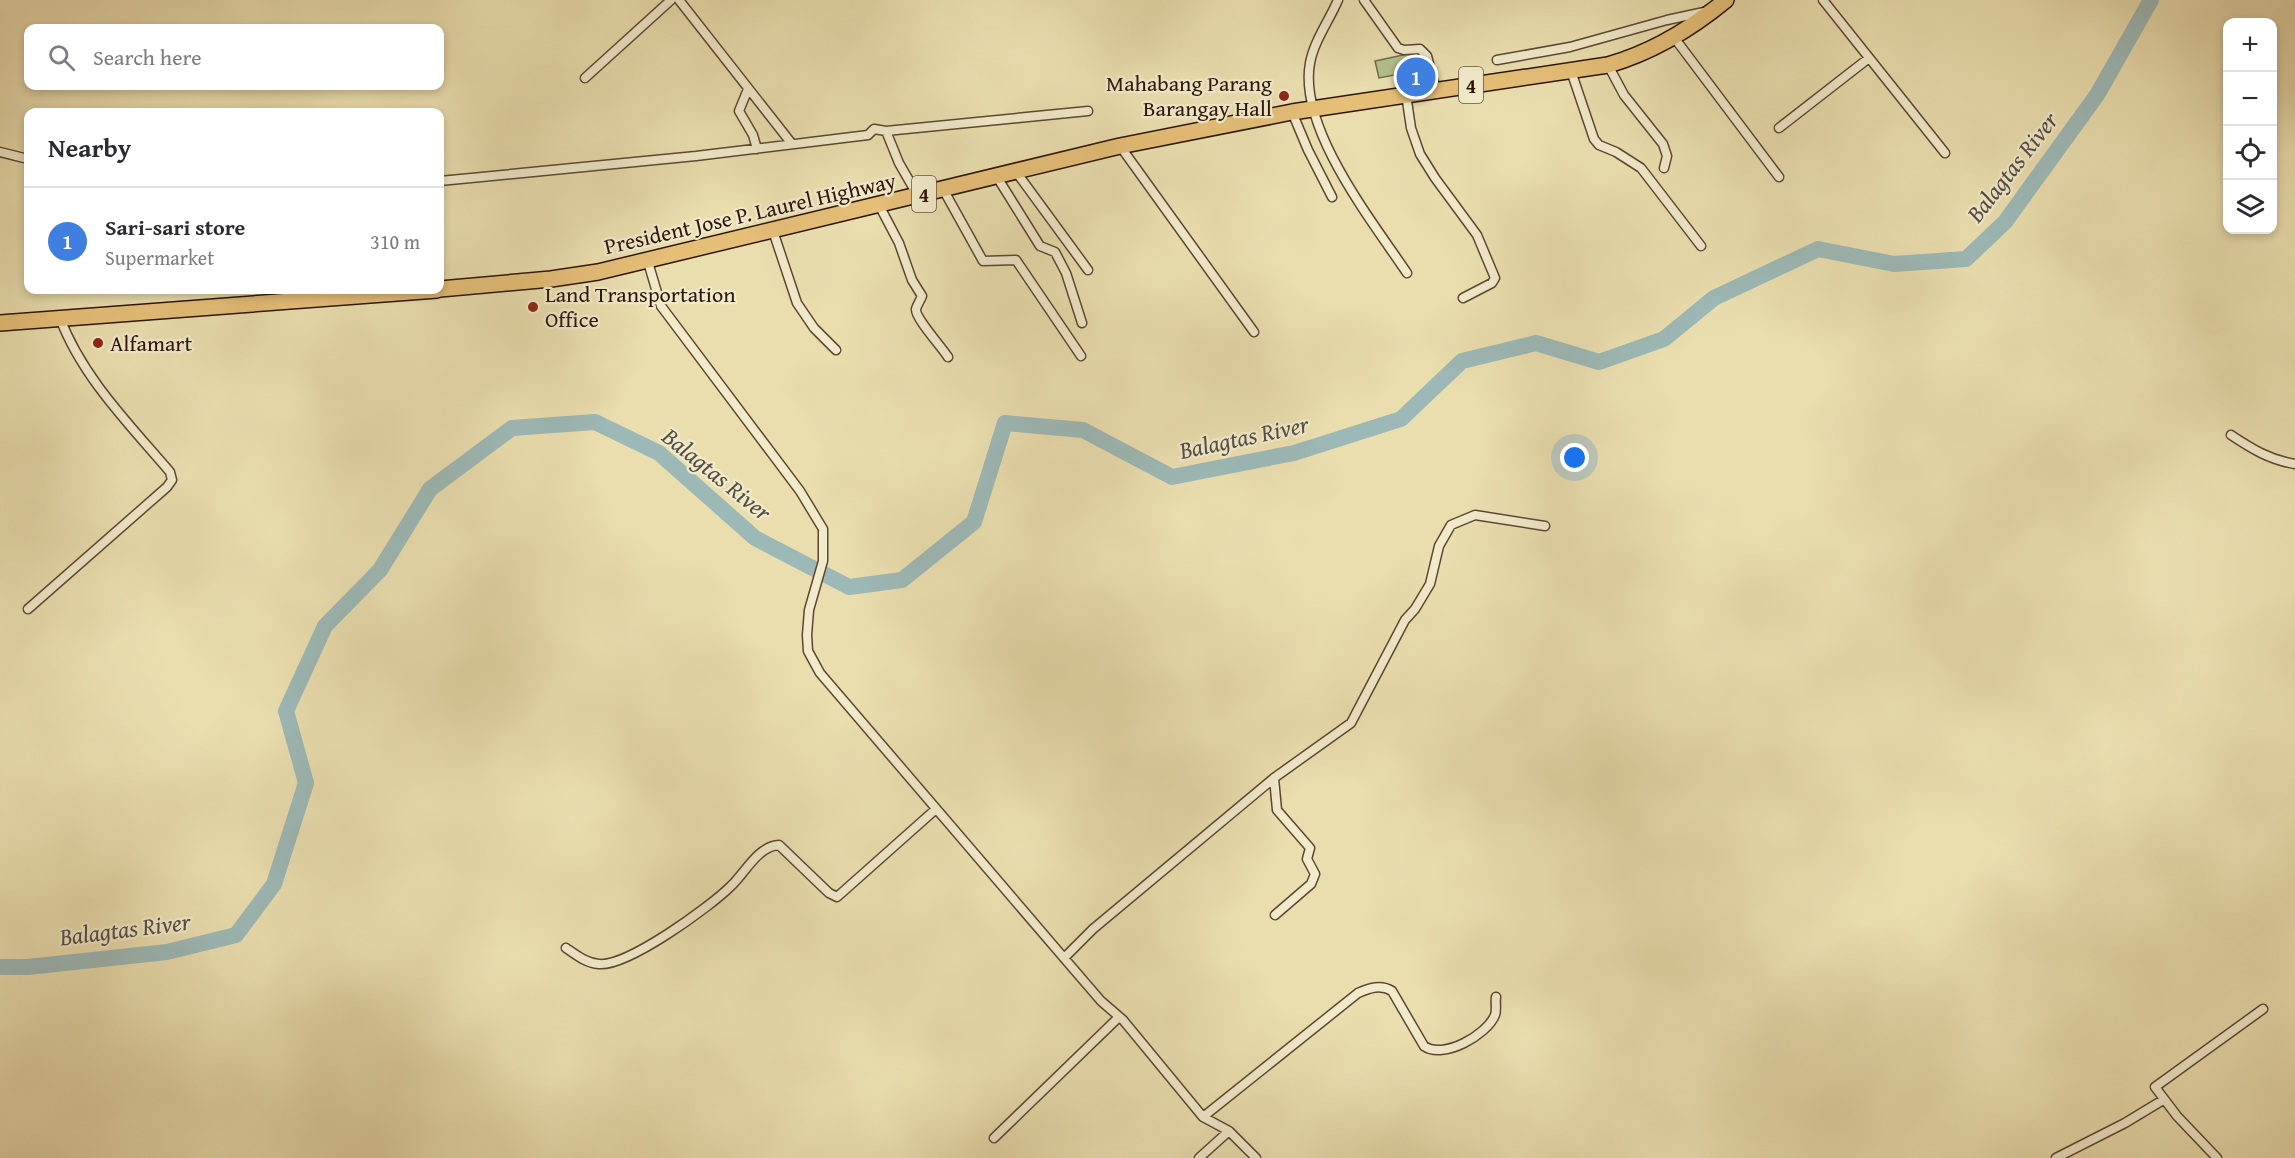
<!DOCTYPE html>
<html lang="en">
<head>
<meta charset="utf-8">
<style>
	body { margin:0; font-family:"Gentium Book Plus",serif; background:#f2f2f3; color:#2b2b33 }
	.controls { position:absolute; right:18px; top:18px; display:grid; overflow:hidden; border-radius:12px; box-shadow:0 3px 9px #0003 }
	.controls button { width:54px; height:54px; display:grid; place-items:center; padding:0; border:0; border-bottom:2px solid #e1e1e2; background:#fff; color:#2b2b33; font:30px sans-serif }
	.you { position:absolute; left:1575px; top:458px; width:21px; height:21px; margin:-15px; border:4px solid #fff; border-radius:50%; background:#1a73e8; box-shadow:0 0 0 9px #1a73e833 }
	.badge { display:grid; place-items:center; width:39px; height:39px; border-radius:50%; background:#d93025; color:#fff; font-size:20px; font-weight:700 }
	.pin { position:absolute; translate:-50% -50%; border:3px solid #fff; box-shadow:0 2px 6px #0006 }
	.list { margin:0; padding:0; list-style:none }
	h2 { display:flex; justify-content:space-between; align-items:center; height:78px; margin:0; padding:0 24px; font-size:26px }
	h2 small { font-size:20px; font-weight:400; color:#7c7c81 }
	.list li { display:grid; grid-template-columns:39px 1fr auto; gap:18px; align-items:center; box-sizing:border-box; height:108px; padding:0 24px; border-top:2px solid #e1e1e2 }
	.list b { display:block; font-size:22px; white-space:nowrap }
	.list p { margin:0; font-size:20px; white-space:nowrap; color:#7c7c81 }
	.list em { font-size:20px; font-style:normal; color:#7c7c81 }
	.icon { flex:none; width:33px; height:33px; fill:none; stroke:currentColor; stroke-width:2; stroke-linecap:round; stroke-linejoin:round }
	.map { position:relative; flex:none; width:2295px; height:1158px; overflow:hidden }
	.search { position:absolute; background:#fff; box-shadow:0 3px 9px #0003; left:24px; top:24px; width:420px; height:66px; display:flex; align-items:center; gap:15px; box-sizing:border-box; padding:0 21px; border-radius:12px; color:#7c7c81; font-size:22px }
	.panel { position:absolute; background:#fff; box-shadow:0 3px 9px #0003; left:24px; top:108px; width:420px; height:186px; border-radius:12px }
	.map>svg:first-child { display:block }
</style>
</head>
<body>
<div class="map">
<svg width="2295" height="1158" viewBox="0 0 2295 1158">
	<rect width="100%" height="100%" fill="#eadeaf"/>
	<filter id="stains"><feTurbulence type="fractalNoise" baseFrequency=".00333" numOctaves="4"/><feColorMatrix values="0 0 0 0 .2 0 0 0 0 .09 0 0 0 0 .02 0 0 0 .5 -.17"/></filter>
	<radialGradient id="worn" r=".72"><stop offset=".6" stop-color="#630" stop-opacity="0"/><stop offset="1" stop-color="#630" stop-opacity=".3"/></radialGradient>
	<path fill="#b4c28d" stroke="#716c4b" stroke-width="1.5" d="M 1417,52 L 1421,70 L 1379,78 L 1375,61 Z"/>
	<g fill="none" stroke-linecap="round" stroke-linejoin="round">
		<path stroke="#9db9b7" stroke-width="16" d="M 0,967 L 28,967 L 167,952 L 236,935 L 274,884 L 306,783 L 286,711 L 325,626 L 380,570 L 430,489 L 512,428 L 595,422 L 659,453 L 755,538 L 849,587 L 902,580 L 974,522 L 1005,423 L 1083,430 L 1172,477 L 1294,453 L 1401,419 L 1462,361 L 1536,343 L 1599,362 L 1664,339 L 1714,298 L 1818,249 L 1894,264 L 1966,259 L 2005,222 L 2097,95 L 2151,0"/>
		<defs>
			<path id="street" d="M 679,0 L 792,144
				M 1338,0 C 1329,21 1314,41 1310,63 C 1298,128 1372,221 1407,273
				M 1364,0 L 1398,48 L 1404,50 L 1420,49 L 1427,56 L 1436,90
				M 1823,0 L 1945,153
				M 1673,36 L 1779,177
				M 1497,60 L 1570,47 L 1667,20 L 1704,12
				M 1608,65 L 1624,95 L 1663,144 L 1667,156 L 1664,168
				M 1571,71 L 1594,139 L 1599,145 L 1616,152 L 1641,168 L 1701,246
				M 585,78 L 671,0
				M 748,89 L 739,111 L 753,135 L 757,149
				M 1406,94 L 1411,128 L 1420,154 L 1435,178 L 1477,235 L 1495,278 L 1492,283 L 1463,298
				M 1292,112 L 1308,150 L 1332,197
				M 1779,128 L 1869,58
				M 886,131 L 1088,111
				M 1120,146 L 1254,332
				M 0,152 L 28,159
				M 1017,173 L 1088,270
				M 997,177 L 1040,246 L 1055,252 L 1066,273 L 1082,323
				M 440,181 L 696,156 L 868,135 L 874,129 L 886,131 L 899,163 L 918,196
				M 943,189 L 983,261 L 1016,260 L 1081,356
				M 879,205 L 899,243 L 912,280 L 922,296 C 920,301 917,305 916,309 C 915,318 941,346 948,357
				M 773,231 L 797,303 L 814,328 L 836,350
				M 648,262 L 661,306 L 800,491 L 823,529 L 823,561 L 809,610 L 807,635 L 808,651 L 820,673 L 1064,958 L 1101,1001 L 1123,1020 L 1203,1117 L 1229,1131 L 1256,1158
				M 2231,435 C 2252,449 2270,460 2295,464
				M 28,609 L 167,487 L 172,480 L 170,472 C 130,425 82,377 60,318
				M 1274,778 L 1277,810 L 1310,848 L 1307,859 L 1315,874 L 1311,884 L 1275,915
				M 566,948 C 576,955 586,963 599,964 C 627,967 710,907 731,886 C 745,873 758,846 779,845 L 829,893 L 837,897 L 936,809
				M 1064,958 L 1093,929 L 1274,778 L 1351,723 L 1405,620 L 1415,609 L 1430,584 L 1439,546 L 1451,525 L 1475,515 L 1545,526
				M 1203,1117 L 1358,993 C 1369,988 1381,984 1392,991 L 1424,1046 C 1443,1060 1487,1035 1495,1015 C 1497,1010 1495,1003 1496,997
				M 994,1138 L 1119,1017
				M 1199,1158 L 1229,1131
				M 2056,1158 L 2125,1123 L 2163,1100
				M 2217,1158 L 2177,1116 L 2155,1087 L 2263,1009"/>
			<path id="highway" d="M 440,289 L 551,279 L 598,272 L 1120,146 L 1292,112 L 1608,65 C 1650,53 1692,28 1726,0
				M 0,323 L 437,290"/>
		</defs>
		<use href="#street" stroke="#5d4732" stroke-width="11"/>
		<use href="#highway" stroke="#2e1509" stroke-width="18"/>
		<use href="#street" stroke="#f1eacb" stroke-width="8"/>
		<use href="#highway" stroke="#e5bf78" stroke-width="15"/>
	</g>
	<g fill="#8f2418" stroke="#f1eacb" stroke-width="2">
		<circle cx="1284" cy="96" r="6"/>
		<circle cx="533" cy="307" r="6"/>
		<circle cx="98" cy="343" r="6"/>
	</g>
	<g text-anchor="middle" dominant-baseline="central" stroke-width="4.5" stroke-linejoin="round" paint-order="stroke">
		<g fill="#f1eacb" stroke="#685543" stroke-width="1.5">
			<rect x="1459" y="67" width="24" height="36" rx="4.5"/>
			<rect x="912" y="176" width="24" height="36" rx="4.5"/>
		</g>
		<g font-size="21" font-weight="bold" fill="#2e1509">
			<text x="1471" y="85">4</text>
			<text x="924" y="194">4</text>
		</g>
		<g font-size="22" fill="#2e1509" stroke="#f1eacb" text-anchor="start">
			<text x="1272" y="83" text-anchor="end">Mahabang Parang<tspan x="1272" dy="25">Barangay Hall</tspan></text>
			<text x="545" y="294">Land Transportation<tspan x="545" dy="25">Office</tspan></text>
			<text x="110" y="343">Alfamart</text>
		</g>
		<g font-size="22" fill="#2e1509" stroke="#f1eacb">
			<text transform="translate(750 213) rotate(-13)">President Jose P. Laurel Highway</text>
		</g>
		<g font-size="24" font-style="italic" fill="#554e46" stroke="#f1eacb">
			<text transform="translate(2012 167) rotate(-52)">Balagtas River</text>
			<text transform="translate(1244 437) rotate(-12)">Balagtas River</text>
			<text transform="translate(717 474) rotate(39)">Balagtas River</text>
			<text transform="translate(125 929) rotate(-7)">Balagtas River</text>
		</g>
	</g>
	<rect width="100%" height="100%" filter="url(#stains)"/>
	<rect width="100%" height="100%" fill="url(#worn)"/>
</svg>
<div class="controls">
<button>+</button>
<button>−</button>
<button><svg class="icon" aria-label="locate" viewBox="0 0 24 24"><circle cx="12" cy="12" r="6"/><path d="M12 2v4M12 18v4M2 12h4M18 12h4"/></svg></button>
<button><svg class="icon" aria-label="layers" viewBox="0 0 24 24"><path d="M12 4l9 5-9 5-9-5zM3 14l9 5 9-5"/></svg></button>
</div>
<div class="you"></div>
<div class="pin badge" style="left:1416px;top:77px;background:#3f7fe0">1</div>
<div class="search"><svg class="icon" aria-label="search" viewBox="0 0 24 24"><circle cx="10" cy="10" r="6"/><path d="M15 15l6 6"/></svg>Search here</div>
<section class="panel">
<h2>Nearby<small></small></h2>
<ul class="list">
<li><span class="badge" style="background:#3f7fe0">1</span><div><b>Sari-sari store</b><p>Supermarket</p></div><em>310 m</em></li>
</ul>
</section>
</div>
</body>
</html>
